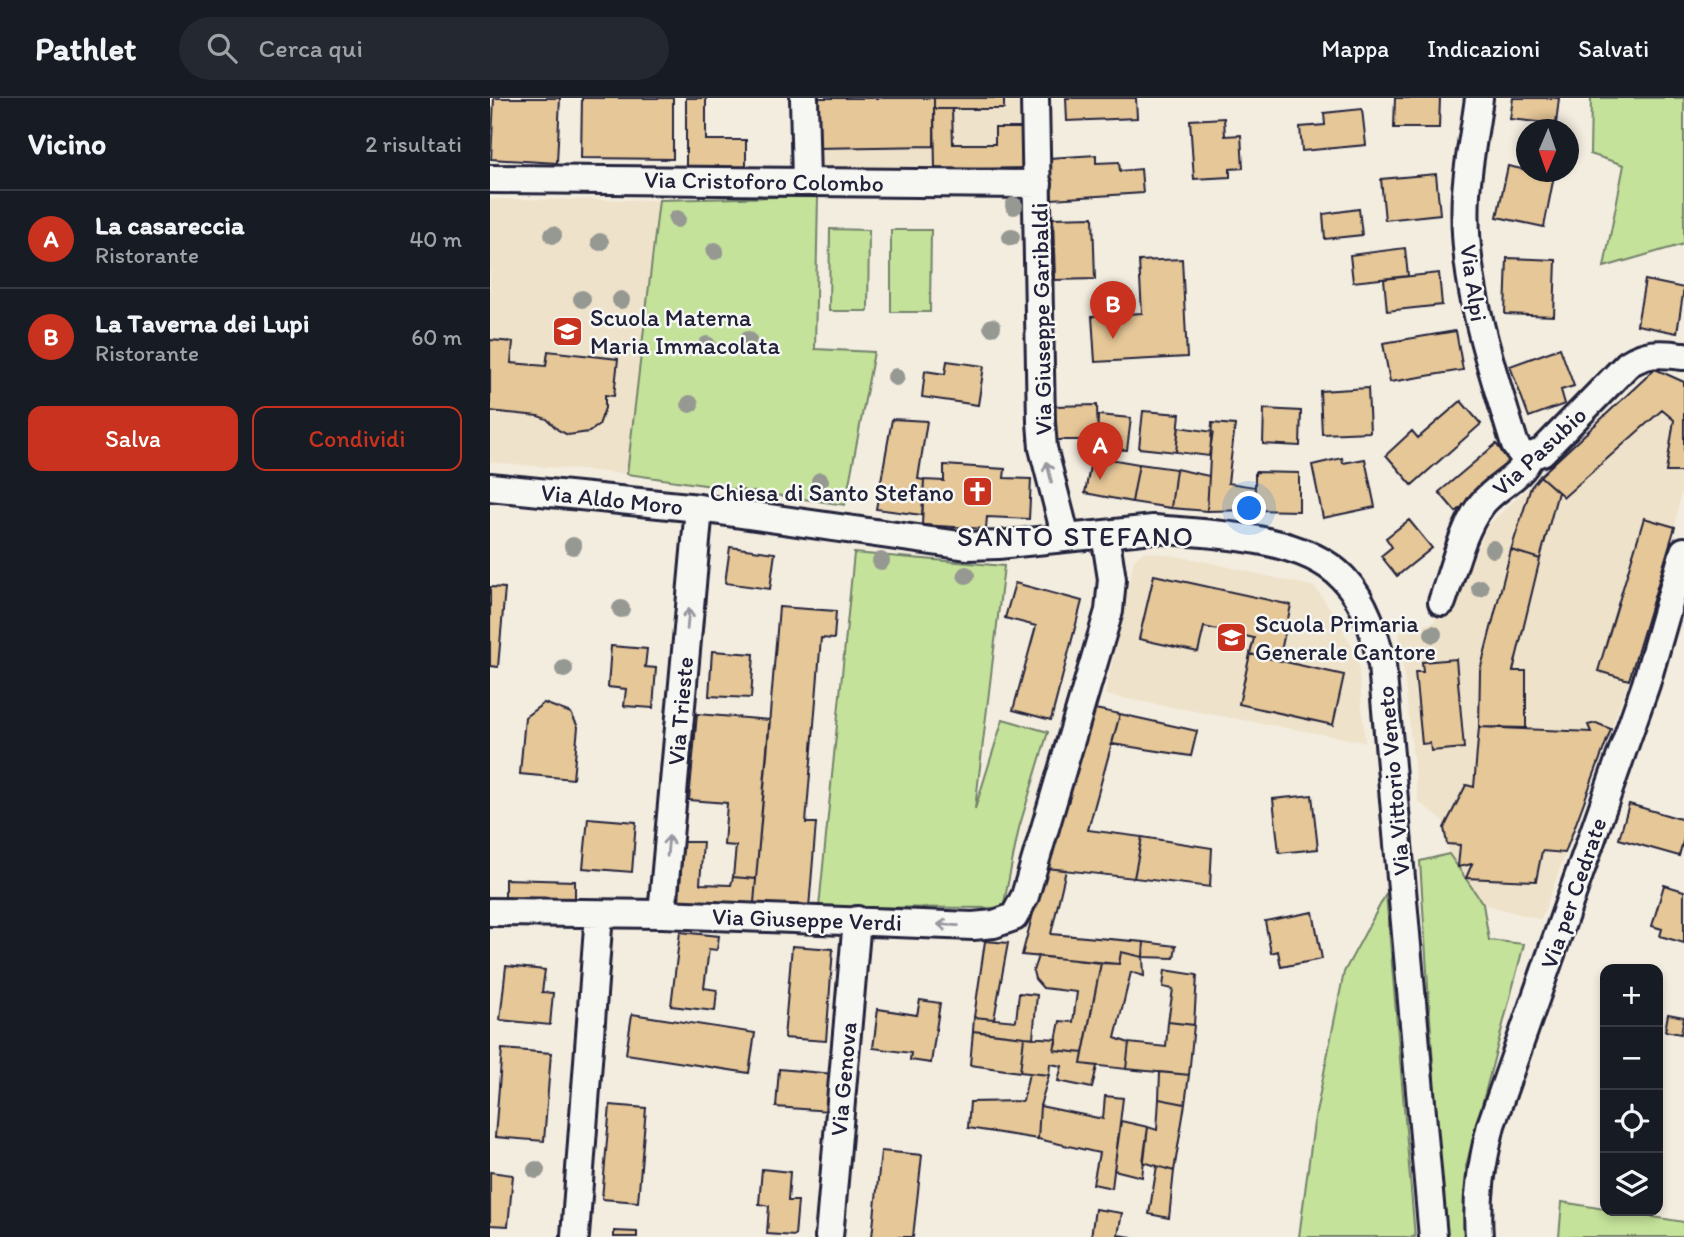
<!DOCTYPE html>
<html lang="it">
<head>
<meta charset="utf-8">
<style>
	body { margin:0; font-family:Itim,sans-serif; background:#242831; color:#f1f3f6 }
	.controls { position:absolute; right:21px; bottom:21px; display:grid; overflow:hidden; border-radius:14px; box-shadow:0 4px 10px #0003 }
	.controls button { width:63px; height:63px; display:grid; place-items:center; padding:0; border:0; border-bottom:2px solid #363941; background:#171b24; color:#f1f3f6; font:35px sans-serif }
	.compass { position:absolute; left:1026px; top:21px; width:63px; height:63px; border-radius:50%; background:#171b24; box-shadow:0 4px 10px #0003; rotate:182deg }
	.you { position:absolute; left:760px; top:411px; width:24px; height:24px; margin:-18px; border:5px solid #fff; border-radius:50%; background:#1a73e8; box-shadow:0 0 0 10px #1a73e833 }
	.badge { display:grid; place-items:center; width:46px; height:46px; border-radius:50%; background:#c8321e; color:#fff; font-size:23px; font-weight:700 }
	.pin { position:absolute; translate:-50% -58px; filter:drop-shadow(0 2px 4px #0008) }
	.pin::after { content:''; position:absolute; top:37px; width:24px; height:21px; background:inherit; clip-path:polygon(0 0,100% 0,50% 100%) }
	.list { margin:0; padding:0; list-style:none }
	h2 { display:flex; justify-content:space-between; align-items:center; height:91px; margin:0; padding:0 28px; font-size:30px }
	h2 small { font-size:23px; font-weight:400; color:#9ea1a6 }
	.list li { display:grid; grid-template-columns:46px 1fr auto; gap:21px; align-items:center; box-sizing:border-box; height:98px; padding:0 28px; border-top:2px solid #363941 }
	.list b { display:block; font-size:26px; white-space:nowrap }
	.list p { margin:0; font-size:23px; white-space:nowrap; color:#9ea1a6 }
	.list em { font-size:23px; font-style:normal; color:#9ea1a6 }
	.actions { display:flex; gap:14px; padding:21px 28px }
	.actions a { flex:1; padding:16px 0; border:2px solid #c8321e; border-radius:14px; text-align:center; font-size:24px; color:#c8321e }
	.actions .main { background:#c8321e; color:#fff }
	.icon { flex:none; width:38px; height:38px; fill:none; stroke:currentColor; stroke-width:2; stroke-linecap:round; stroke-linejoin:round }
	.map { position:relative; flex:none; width:1194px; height:1139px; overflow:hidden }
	header { display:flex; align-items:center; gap:42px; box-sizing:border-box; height:98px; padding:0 35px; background:#171b24; border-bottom:2px solid #363941 }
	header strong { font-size:33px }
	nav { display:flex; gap:38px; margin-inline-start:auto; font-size:24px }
	.search { width:490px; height:63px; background:#242831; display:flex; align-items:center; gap:18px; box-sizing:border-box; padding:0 24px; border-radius:38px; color:#9ea1a6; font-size:26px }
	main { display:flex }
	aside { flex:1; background:#171b24 }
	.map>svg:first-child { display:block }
</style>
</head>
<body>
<header>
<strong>Pathlet</strong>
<div class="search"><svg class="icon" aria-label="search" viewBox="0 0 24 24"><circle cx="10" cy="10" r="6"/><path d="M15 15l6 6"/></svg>Cerca qui</div>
<nav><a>Mappa</a><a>Indicazioni</a><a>Salvati</a></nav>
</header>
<main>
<aside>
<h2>Vicino<small>2 risultati</small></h2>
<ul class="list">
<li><span class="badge">A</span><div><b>La casareccia</b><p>Ristorante</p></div><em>40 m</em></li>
<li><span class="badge">B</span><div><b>La Taverna dei Lupi</b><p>Ristorante</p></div><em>60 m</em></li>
</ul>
<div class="actions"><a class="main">Salva</a><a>Condividi</a></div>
</aside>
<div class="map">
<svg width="1194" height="1139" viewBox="0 0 1194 1139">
	<rect width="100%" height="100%" fill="#f3ede0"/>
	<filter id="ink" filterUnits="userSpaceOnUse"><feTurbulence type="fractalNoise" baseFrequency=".0143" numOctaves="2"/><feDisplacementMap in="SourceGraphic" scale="14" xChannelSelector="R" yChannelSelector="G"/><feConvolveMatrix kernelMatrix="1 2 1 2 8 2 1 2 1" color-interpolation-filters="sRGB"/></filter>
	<g filter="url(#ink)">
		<path fill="#efe2ca" d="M 323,0 L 531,0 L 534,70 L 445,72 L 327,68 Z
			M 0,101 L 169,102 L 137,376 L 0,364 Z
			M 1165,271 L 1194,284 L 1194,377 L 1185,429 L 1139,582 L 1051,822 L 993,806 L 959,756 L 953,723 L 928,703 L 909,534 L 943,524 L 972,488 L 997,428 Z
			M 654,453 L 709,462 L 825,489 L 846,519 L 868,560 L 875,644 L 615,597 L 644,462 Z"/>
		<path fill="#c4e29a" stroke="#73826a" stroke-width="2" d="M 1101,0 L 1194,0 L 1194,146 L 1114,169 L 1134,67 L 1100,56 Z
			M 328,98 L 325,251 L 384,254 L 355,407 L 137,376 L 169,102 Z
			M 340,131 L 379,132 L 378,213 L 339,213 Z
			M 401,132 L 441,132 L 440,214 L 401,214 Z
			M 364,455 L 514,468 L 485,711 L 513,621 L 558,634 L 529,730 L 513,810 L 329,809 Z
			M 959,756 L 993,806 L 999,842 L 1034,846 L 976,1068 L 977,1139 L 954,1139 L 930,763 Z
			M 896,796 L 925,1139 L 809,1139 L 824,1025 L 854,874 Z
			M 1072,1104 L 1194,1124 L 1194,1139 L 1069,1139 Z"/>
		<path fill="#e5c798" stroke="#22223b" stroke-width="2" d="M 4,0 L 70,0 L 67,65 L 1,61 Z
			M 92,0 L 183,0 L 183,61 L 91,60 Z
			M 196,0 L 216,0 L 216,42 L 256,42 L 256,71 L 196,71 Z
			M 323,0 L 444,0 L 444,48 L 326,50 Z
			M 444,0 L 514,0 L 514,11 L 444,11 Z
			M 576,0 L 646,0 L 647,20 L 577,23 Z
			M 905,0 L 950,0 L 949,30 L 904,30 Z
			M 1023,0 L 1069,0 L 1066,26 L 1020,21 Z
			M 444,11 L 462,11 L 463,46 L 505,46 L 505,30 L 533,30 L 534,70 L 445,72 Z
			M 872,11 L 876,47 L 812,53 L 810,29 L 835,27 L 834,15 Z
			M 734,20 L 735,38 L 751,37 L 753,70 L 740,71 L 740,79 L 704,81 L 700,22 Z
			M 606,57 L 606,65 L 629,64 L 630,73 L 651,71 L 653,95 L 562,101 L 559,60 Z
			M 1018,68 L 1064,78 L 1054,129 L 1007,119 Z
			M 946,76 L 950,116 L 895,122 L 891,81 Z
			M 869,111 L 872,137 L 835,141 L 833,116 Z
			M 603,119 L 605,181 L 565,182 L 563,120 Z
			M 915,150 L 918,178 L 863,184 L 860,157 Z
			M 1017,160 L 1066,162 L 1064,218 L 1015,216 Z
			M 692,161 L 697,259 L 605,264 L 602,218 L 652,215 L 649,163 Z
			M 949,175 L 952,207 L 897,213 L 894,181 Z
			M 1155,182 L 1194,190 L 1187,235 L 1147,227 Z
			M 966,233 L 973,272 L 900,284 L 893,245 Z
			M 0,242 L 23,244 L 21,265 L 56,268 L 58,253 L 128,261 L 124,298 L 115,297 L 115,310 L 109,327 L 99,334 L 78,337 L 68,332 L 57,321 L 48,318 L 0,313 Z
			M 1070,250 L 1084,288 L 1071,292 L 1075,306 L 1039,319 L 1020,268 Z
			M 457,263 L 494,268 L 488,307 L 432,299 L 435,273 L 455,276 Z
			M 1165,271 L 1194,284 L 1194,374 L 1176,374 L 1184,322 L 1172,312 L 1074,399 L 1050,378 Z
			M 878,290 L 880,334 L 832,336 L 830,293 Z
			M 971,303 L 991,326 L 922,387 L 896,357 L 922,333 L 928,340 Z
			M 607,307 L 608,342 L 563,342 L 563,308 Z
			M 774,311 L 811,313 L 810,348 L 773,346 Z
			M 653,313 L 690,316 L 686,354 L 649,350 Z
			M 608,317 L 641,320 L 637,352 L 607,350 Z
			M 402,321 L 437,323 L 428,381 L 434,382 L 432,417 L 386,411 Z
			M 722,325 L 745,327 L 738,385 L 765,389 L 765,412 L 717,413 Z
			M 689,329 L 723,334 L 719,358 L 686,354 Z
			M 1006,346 L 1023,366 L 966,414 L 949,394 Z
			M 602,358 L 649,366 L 642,404 L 595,395 Z
			M 852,360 L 853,365 L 875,361 L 885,409 L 833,420 L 822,367 Z
			M 649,366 L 686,371 L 681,410 L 642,404 Z
			M 454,367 L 515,371 L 514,380 L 541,381 L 539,421 L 497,419 L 496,431 L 432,427 L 434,382 L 454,383 Z
			M 686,371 L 719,378 L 717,413 L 681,410 Z
			M 765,374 L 809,375 L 809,413 L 765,412 Z
			M 1050,378 L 1068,394 L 1050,461 L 1021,452 L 1041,389 Z
			M 1154,420 L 1185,429 L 1139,582 L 1108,573 Z
			M 919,422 L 942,450 L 907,478 L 891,458 L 902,449 L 896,440 Z
			M 240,449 L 285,455 L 280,491 L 235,485 Z
			M 1021,452 L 1050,461 L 1023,573 L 1036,573 L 1036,630 L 989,629 L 990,573 Z
			M 664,477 L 801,507 L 789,562 L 760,556 L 764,540 L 714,529 L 708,554 L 649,541 Z
			M 525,485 L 592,503 L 561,622 L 523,612 L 546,528 L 515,520 Z
			M 0,489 L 15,490 L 8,569 L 0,568 Z
			M 289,509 L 346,513 L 344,541 L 331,540 L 316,725 L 326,725 L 319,810 L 264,805 Z
			M 121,548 L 157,551 L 155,569 L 166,570 L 163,610 L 134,608 L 136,591 L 118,589 Z
			M 222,553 L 264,556 L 261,600 L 219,598 Z
			M 760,556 L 854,577 L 843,627 L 749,606 Z
			M 966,561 L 974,650 L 941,653 L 940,645 L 932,646 L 925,574 L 933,574 L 932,564 Z
			M 54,605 L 81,615 L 88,629 L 83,681 L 30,676 L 35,619 Z
			M 605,611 L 630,616 L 598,732 L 652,739 L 644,780 L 555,770 Z
			M 207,616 L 280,622 L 266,781 L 243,779 L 246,748 L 234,747 L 237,705 L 199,702 Z
			M 630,616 L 707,633 L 701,658 L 622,646 Z
			M 1106,625 L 1121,631 L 1075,755 L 1052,753 L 1046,783 L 976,780 L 982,766 L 968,769 L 970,747 L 957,746 L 954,730 L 976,687 L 984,689 L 989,629 L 1101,634 L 1098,627 Z
			M 822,697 L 828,751 L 789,755 L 783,701 Z
			M 1139,706 L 1194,722 L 1194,740 L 1189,758 L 1129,741 Z
			M 98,720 L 146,724 L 142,774 L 93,770 Z
			M 652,739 L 722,750 L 720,789 L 644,780 Z
			M 193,744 L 213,744 L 210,786 L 241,787 L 243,779 L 266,781 L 264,805 L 189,804 Z
			M 555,770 L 576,772 L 561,836 L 654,844 L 653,859 L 631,854 L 629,866 L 532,857 Z
			M 15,781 L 85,783 L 85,808 L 15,807 Z
			M 1174,787 L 1194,793 L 1194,845 L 1170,838 L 1172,831 L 1162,828 Z
			M 823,814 L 832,861 L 791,869 L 788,853 L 781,855 L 775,823 Z
			M 190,834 L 229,838 L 227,852 L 219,851 L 214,890 L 227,892 L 225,913 L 181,908 Z
			M 495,843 L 518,845 L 504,921 L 484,919 Z
			M 654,844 L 686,848 L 684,860 L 653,859 Z
			M 302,848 L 343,851 L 336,943 L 294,940 Z
			M 631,854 L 653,859 L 654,878 L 641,874 L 625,940 L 639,945 L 636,971 L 591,966 L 611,865 L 629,866 Z
			M 548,858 L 611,865 L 593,955 L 564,952 L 570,923 L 583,924 L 587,894 L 553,890 L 545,881 L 543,873 Z
			M 16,868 L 55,872 L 52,894 L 63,895 L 60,927 L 10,922 Z
			M 675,872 L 707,877 L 704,927 L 678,924 L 683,891 L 673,889 Z
			M 529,895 L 547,897 L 543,940 L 483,933 L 484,919 L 526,923 Z
			M 430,902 L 450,905 L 441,965 L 420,962 L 421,955 L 383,950 L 388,911 L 427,917 Z
			M 142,916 L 265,935 L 259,975 L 136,956 Z
			M 1178,916 L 1194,919 L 1191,936 L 1175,933 Z
			M 678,924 L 704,927 L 699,977 L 636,971 L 639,945 L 676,949 Z
			M 483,933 L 534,939 L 530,974 L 480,967 Z
			M 534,939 L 567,941 L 564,952 L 593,955 L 591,966 L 607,968 L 602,990 L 568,983 L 572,968 L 560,966 L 559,977 L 530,974 Z
			M 12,951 L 61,955 L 54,1043 L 5,1039 Z
			M 289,971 L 343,976 L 339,1013 L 286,1009 Z
			M 670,974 L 699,977 L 695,1006 L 669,1001 Z
			M 539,975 L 559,977 L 550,1008 L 548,1041 L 478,1030 L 480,1004 L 533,1003 Z
			M 615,998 L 633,1000 L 622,1090 L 603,1086 L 609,1055 L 548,1041 L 550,1008 L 613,1021 Z
			M 669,1001 L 695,1006 L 684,1073 L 653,1064 L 658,1029 L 667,1032 Z
			M 120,1007 L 156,1010 L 148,1104 L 112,1101 Z
			M 631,1023 L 658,1029 L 652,1079 L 624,1072 Z
			M 391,1053 L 432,1057 L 423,1139 L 382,1139 Z
			M 667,1068 L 684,1073 L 679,1120 L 659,1116 Z
			M 272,1071 L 300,1074 L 298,1103 L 308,1103 L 305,1138 L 277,1136 L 279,1108 L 269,1106 Z
			M 0,1074 L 23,1077 L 18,1128 L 0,1127 Z
			M 605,1111 L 632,1115 L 628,1137 L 642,1139 L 601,1139 Z
			M 124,1133 L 147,1134 L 147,1139 L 124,1139 Z"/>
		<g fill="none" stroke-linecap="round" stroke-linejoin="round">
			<defs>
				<path id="minor" d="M 314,0 L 316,84
					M 545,0 L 551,324 L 553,350 L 576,440
					M 989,0 C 985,32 978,64 976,96 C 971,183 1000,265 1025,347 L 1031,355 L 1040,358
					M 0,81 L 548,86
					M 0,389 L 209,410 L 477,448 L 508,447 L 663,431 C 719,436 812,437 853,480 C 876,504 885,536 892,567 L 943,1139
					M 952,504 C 963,473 971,434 991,407 C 1005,388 1030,381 1040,358 L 1052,354 L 1138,266 C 1159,253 1171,256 1194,258
					M 0,814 L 172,816 L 483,828 L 504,826 L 524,819 L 535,798 L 619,513 L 622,481 L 615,436
					M 172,816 L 209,410
					M 85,1138 L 109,816
					M 339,1139 L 367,822
					M 989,1139 C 986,1098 992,1066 1001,1027 L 1156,586 L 1194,453"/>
			</defs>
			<use href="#minor" stroke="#22223b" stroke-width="32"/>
			<use href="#minor" stroke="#f6f6f2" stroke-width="26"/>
		</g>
		<g fill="#969892">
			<circle cx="524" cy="108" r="9"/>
			<circle cx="187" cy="121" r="9"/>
			<circle cx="63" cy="137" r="9"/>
			<circle cx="521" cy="139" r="9"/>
			<circle cx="110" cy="144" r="9"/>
			<circle cx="225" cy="153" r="9"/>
			<circle cx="92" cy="201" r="9"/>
			<circle cx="131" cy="202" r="9"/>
			<circle cx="502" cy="229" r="9"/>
			<circle cx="258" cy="242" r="9"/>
			<circle cx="217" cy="247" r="9"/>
			<circle cx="406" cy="279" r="9"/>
			<circle cx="200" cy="306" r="9"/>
			<circle cx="330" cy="383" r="9"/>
			<circle cx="83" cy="448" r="9"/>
			<circle cx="1003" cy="451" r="9"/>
			<circle cx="391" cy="463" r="9"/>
			<circle cx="476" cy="477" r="9"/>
			<circle cx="990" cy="490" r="9"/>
			<circle cx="131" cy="511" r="9"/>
			<circle cx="943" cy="536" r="9"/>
			<circle cx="74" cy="571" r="9"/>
			<circle cx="46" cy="1072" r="9"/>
		</g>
		<defs><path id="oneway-shaft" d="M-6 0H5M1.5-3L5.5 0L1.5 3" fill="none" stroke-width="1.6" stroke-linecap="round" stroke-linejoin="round" transform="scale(1.75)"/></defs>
		<g stroke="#9797a0">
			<use href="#oneway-shaft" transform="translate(559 374) rotate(-104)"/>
			<use href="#oneway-shaft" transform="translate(198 521) rotate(-85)"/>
			<use href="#oneway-shaft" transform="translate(178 748) rotate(-85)"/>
			<use href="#oneway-shaft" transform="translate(458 827) rotate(-177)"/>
		</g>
	</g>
	<defs>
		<symbol id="school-square" viewBox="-11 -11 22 22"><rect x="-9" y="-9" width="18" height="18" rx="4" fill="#c8321e" stroke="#f6f6f2"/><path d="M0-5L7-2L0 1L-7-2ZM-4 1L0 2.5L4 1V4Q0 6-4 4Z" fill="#fff"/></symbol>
		<symbol id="church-square" viewBox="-11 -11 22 22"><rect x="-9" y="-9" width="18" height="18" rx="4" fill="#c8321e" stroke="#f6f6f2"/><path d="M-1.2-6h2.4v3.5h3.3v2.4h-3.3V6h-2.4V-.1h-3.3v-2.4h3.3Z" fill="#fff"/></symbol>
	</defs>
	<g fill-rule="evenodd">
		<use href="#school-square" x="60" y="216" width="35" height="35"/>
		<use href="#church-square" x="470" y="376" width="35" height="35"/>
		<use href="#school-square" x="724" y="522" width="35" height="35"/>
	</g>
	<g text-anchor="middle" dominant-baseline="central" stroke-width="5" stroke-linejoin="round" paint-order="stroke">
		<g font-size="24" fill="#22223b" stroke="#f6f6f2">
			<text transform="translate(274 83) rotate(1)">Via Cristoforo Colombo</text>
			<text transform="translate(984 185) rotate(82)">Via Alpi</text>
			<text transform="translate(551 221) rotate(-91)">Via Giuseppe Garibaldi</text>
			<text transform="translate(1049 353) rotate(-43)">Via Pasubio</text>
			<text transform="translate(122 401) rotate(6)">Via Aldo Moro</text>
			<text transform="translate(190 613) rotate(-85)">Via Trieste</text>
			<text transform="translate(903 683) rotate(-95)">Via Vittorio Veneto</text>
			<text transform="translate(1083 795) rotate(-71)">Via per Cedrate</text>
			<text transform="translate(317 821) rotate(2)">Via Giuseppe Verdi</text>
			<text transform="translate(353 981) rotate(-85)">Via Genova</text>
		</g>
		<g font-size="24" fill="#22223b" stroke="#f6f6f2" text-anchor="start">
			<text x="100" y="219">Scuola Materna<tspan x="100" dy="28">Maria Immacolata</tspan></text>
			<text x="464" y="394" text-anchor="end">Chiesa di Santo Stefano</text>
			<text x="765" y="525">Scuola Primaria<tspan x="765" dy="28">Generale Cantore</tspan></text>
		</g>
		<g font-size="28" letter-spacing="2" fill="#22223b" stroke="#f6f6f2">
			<text x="586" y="438">SANTO STEFANO</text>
		</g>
	</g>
</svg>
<div class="controls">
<button>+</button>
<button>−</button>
<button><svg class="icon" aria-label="locate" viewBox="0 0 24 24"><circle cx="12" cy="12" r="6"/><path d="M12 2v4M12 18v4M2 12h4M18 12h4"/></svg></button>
<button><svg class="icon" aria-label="layers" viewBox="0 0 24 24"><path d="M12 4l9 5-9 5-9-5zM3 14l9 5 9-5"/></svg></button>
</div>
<svg class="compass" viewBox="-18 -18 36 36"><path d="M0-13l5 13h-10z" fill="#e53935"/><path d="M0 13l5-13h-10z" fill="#9ea1a6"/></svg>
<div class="you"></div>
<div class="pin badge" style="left:610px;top:382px">A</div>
<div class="pin badge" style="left:623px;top:241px">B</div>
</div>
</main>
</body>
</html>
